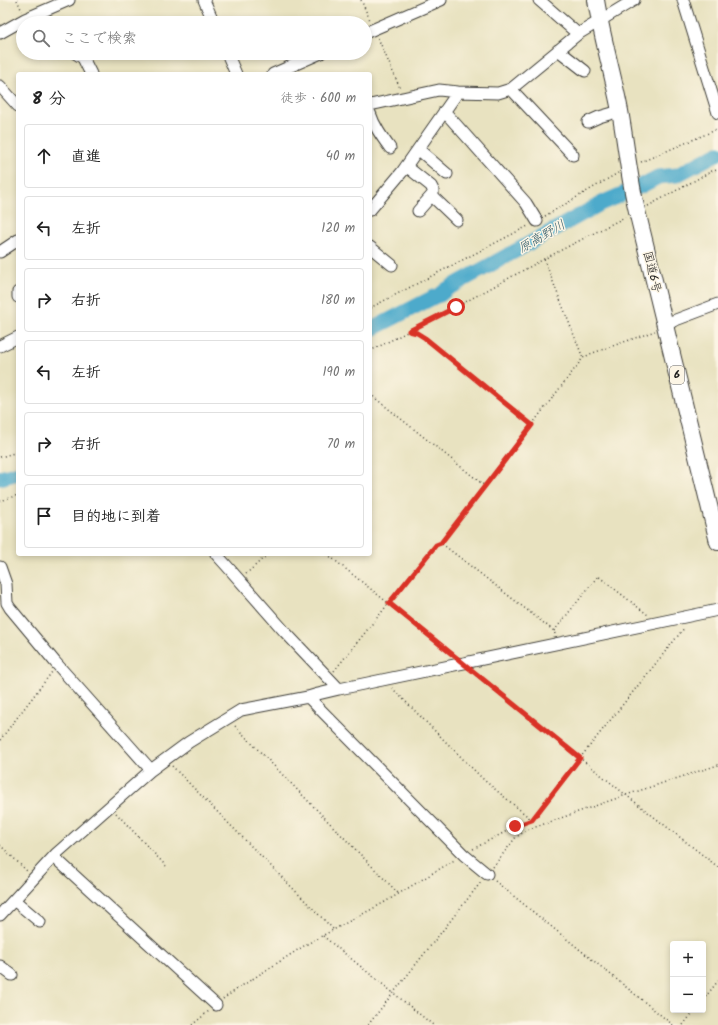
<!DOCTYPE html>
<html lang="ja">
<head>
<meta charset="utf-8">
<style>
	body { margin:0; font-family:Kalam,"Klee One",sans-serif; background:#f6f6f6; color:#222 }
	.controls { position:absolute; right:12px; bottom:12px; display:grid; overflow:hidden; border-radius:4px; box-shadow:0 2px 6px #0003 }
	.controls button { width:36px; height:36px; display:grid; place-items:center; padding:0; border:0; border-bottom:1px solid #e0e0e0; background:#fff; color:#222; font:20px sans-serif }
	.stop { position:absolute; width:12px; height:12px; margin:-9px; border:3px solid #d93025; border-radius:50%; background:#fff }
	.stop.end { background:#d93025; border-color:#fff; box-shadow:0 1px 4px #0008 }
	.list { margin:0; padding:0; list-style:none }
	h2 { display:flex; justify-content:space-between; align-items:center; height:52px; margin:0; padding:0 16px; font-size:17px }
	h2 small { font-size:13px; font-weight:400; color:#767676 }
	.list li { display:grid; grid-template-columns:26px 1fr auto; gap:12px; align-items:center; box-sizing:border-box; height:64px; margin:0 8px 8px; padding:0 8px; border:1px solid #e0e0e0; border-radius:4px }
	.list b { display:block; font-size:15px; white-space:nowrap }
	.list em { font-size:13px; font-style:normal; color:#767676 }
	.icon { flex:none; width:22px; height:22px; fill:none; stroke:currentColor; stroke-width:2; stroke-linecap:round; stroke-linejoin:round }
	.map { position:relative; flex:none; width:718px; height:1025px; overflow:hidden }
	.search { position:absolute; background:#fff; box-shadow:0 2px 6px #0003; left:16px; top:16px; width:356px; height:44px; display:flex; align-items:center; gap:10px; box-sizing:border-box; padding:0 14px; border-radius:22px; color:#767676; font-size:15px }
	.panel { position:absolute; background:#fff; box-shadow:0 2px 6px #0003; left:16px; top:72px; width:356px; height:484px; border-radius:4px }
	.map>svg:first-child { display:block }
</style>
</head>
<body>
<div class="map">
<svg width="718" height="1025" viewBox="0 0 718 1025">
	<rect width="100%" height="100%" fill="#fcf5e5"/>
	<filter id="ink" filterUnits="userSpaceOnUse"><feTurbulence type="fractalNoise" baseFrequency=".025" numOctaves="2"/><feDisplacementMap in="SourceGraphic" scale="8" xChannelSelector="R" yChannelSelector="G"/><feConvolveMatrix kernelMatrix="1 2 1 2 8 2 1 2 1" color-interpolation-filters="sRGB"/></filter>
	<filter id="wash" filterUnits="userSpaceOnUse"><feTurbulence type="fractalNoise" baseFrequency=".012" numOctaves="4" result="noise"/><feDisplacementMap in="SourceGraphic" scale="16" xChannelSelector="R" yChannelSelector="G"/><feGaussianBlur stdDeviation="0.9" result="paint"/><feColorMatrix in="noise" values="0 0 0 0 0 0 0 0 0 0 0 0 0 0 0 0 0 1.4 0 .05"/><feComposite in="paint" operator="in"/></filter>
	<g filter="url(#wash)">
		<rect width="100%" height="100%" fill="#e8e2c0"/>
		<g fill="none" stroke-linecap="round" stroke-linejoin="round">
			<path stroke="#4daacb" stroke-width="15" d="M 370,330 L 434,297 L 440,295 L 447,289 L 602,203 L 641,186 L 658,177 L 677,175 L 718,153
				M 0,478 L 18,473"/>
		</g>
	</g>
	<g filter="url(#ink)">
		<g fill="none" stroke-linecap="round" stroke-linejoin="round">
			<defs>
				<path id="minor" d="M 204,0 L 214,23
					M 539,0 L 578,34
					M 683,0 L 718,113
					M 0,33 L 25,19 L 69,0
					M 365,33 L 441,0
					M 558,50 L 585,71
					M 75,53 L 83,58 L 91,74
					M 227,53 L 236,74
					M 273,74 L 321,53
					M 0,86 L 18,106
					M 511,89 L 573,155
					M 370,105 L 439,90 L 458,92 L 498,93 L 511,89 L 578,34 L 634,0
					M 444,111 L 526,203 L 537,221
					M 370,113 C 374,126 382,137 390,148
					M 588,122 L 599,117 L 620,111
					M 418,149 L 447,174
					M 406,166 L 431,186 L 433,190 L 433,197 L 457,220
					M 370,210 L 402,172 L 458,92
					M 418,211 L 433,194
					M 370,247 L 392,265
					M 0,252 L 18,240
					M 18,292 L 18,297
					M 665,327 L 673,321 L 718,304
					M 0,346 L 18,337
					M 216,554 L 226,565 L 285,632 L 339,689
					M 0,567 L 6,584 L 7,603 L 10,608 L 55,662 L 151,770
					M 308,697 L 464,855 L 487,874
					M 54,857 L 216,1005
					M 14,900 L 40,922
					M 0,915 L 57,853 L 151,770 L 189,742 L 241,710 L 308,697 L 318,694 L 339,689 L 718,610
					M 0,966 L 12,975"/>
				<path id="highway" d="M 596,0 C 602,38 613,74 620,111 C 626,144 629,178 637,211 L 718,542"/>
			</defs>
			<use href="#minor" stroke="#3b3a35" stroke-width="13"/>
			<use href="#highway" stroke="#3b3a35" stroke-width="18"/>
			<path stroke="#3b3a35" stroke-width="1.5" stroke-dasharray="1 3" stroke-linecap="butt" d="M 17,0 L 22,11
				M 361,0 L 370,20
				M 378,38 L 400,88
				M 641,162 L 718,129
				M 648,206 L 712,171 L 718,170
				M 545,216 L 618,173
				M 544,259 L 583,358
				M 370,308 L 528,226
				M 409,331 L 417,333 L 425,338 L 532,425
				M 370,351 L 456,307 L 544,259 L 625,217
				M 370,394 L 485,486
				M 0,457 L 18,452
				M 0,501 L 18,495
				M 327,554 L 453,655
				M 246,574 L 268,554
				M 554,631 L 598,576 L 648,615
				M 555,634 L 554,631 L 441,543 L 583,358 L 590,354 L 655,331
				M 334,671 L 436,545 L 441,543
				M 473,672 L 626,795 L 718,867
				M 392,688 L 484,780 L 532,820
				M 235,726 L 398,893
				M 0,740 L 52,672
				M 172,766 L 334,930
				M 116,813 L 166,866
				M 0,845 L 28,872
				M 473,849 L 505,832 L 532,820 L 580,758 L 685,627
				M 493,867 L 516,837 L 527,830 L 626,795 L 718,765
				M 495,881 L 673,1025
				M 323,936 L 433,1025
				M 223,999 L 240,987 L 307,944 L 385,902 L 456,859
				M 703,1000 L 718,981
				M 192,1025 L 209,1011
				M 368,1025 L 481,882
				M 683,1025 L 695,1010"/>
			<use href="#minor" stroke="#fff" stroke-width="11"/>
			<use href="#highway" stroke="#fff" stroke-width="16"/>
		</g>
	</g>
	<g fill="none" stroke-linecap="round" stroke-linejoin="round" filter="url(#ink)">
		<path stroke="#d93025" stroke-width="5" d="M 456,307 L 409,331 L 417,333 L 425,338 L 532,425 L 441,543 L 436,545 L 389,603 L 580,758 L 532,820 L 515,826"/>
	</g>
	<g text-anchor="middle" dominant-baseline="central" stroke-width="3" stroke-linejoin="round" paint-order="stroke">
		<rect fill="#fcf5e5" stroke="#5f5d58" stroke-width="1" x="670" y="366" width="14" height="18" rx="3"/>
		<g font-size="11" font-weight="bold" fill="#1c1c1c">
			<text x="677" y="375">6</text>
		</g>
		<g font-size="12" fill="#1c1c1c" stroke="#fcf5e5">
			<text transform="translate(652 272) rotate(76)">国道6号</text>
		</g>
		<g font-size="13" font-style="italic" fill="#325c6b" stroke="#fcf5e5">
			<text transform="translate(542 237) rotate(-30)">原高野川</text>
		</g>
	</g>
</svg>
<div class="controls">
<button>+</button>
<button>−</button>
</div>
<div class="stop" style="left:456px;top:307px"></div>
<div class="stop end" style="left:515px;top:826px"></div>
<div class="search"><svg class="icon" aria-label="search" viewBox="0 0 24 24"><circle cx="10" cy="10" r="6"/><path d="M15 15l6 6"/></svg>ここで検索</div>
<section class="panel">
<h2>8 分<small>徒歩 · 600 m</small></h2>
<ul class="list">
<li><svg class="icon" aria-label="ahead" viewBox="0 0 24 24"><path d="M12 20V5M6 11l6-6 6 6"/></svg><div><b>直進</b></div><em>40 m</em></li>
<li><svg class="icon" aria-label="left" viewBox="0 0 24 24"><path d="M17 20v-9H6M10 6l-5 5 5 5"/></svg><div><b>左折</b></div><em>120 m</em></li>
<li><svg class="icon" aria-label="right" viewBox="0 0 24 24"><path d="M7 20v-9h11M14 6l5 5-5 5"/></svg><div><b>右折</b></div><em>180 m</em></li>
<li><svg class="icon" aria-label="left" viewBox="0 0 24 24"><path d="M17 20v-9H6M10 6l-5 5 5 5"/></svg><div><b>左折</b></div><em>190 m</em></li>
<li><svg class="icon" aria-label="right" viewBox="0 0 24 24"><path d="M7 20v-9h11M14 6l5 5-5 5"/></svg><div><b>右折</b></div><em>70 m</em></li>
<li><svg class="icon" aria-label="arrive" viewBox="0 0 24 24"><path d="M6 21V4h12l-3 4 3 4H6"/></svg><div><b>目的地に到着</b></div></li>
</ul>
</section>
</div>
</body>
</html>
